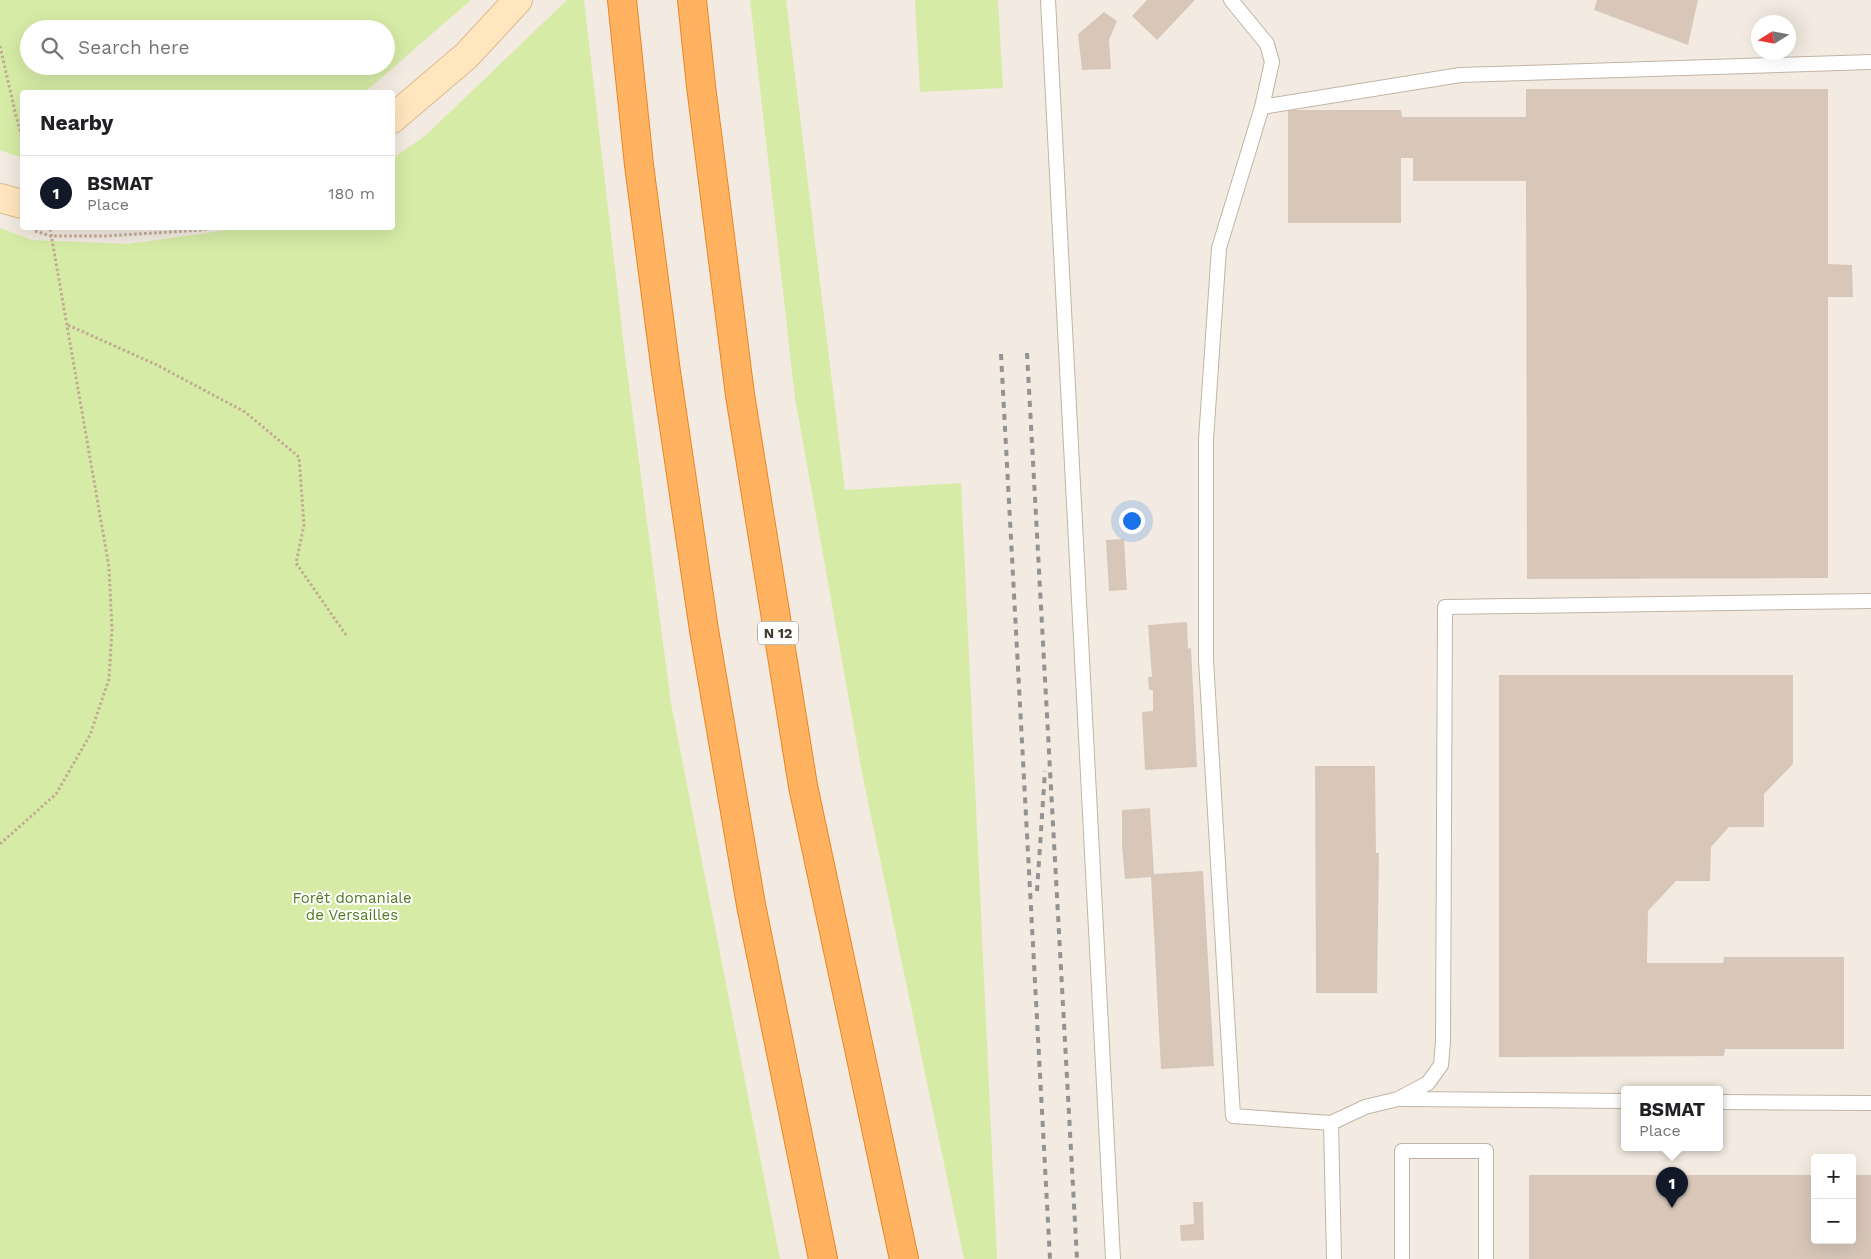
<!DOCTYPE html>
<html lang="en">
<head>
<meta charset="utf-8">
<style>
	body { margin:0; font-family:"Work Sans",sans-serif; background:#f6f6f6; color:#202124 }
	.controls { position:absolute; right:15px; bottom:15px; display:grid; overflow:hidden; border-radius:5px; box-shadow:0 5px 20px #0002 }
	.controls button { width:45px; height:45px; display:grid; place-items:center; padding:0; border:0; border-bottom:1px solid #e0e0e0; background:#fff; color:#202124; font:25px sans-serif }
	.compass { position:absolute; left:1751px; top:15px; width:45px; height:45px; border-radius:50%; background:#fff; box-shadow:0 5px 20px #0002; rotate:259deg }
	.you { position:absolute; left:1131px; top:520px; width:18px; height:18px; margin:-12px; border:4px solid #fff; border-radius:50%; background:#1a73e8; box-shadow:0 0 0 8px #1a73e833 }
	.badge { display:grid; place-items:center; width:32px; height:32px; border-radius:50%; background:#111827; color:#fff; font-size:16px; font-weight:700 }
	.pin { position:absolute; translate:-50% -41px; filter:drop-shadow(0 1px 2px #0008) }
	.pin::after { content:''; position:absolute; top:26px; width:18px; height:15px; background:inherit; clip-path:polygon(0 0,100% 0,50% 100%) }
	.popup { position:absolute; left:1621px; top:1086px; width:102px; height:65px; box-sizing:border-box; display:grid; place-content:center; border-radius:5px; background:#fff; filter:drop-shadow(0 1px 4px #0005); font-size:16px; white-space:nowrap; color:#757577 }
	.popup b { font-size:19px; color:#202124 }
	.popup::after { content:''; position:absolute; left:50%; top:100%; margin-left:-10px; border:10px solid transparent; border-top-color:#fff }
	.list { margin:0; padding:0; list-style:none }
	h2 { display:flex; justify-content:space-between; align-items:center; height:65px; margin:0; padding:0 20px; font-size:21px }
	h2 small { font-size:16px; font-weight:400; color:#757577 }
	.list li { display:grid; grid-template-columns:32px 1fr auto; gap:15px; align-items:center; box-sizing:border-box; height:75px; padding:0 20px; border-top:1px solid #e0e0e0 }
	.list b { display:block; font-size:19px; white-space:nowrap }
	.list p { margin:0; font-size:16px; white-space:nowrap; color:#757577 }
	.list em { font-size:16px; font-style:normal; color:#757577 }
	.icon { flex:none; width:28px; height:28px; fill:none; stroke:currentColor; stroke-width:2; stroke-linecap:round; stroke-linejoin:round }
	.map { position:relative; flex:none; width:1871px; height:1259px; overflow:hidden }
	.search { position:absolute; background:#fff; box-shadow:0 5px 20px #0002; left:20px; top:20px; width:375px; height:55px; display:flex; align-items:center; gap:12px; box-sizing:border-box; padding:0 18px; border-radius:28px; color:#757577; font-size:19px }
	.panel { position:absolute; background:#fff; box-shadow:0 5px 20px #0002; left:20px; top:90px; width:375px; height:140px; border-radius:5px }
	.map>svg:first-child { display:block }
</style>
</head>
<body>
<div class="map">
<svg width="1871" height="1259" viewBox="0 0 1871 1259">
	<rect width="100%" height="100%" fill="#f3ebe1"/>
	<path fill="#d6eca6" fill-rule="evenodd" d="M 0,0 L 471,0 L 365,92 L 22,92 L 22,158 L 0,150 ZM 29,29 L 386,29 L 386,66 L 29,66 Z
		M 567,0 L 584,0 L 625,355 L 671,703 L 780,1259 L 0,1259 L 0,228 L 32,240 L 128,244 L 243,228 L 392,228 L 393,158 L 425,136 Z
		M 750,0 L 786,0 L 845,490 L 961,483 L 997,1259 L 964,1259 L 862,773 L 795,398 Z
		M 915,0 L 998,0 L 1003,88 L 920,92 Z"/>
	<path fill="#d8c7b9" d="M 1147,0 L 1195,0 L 1157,40 L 1132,16 Z
		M 1597,0 L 1698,0 L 1688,45 L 1594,10 Z
		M 1104,12 L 1117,21 L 1109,40 L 1111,69 L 1082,70 L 1078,34 Z
		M 1526,89 L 1828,89 L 1828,264 L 1852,265 L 1853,297 L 1828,297 L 1828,578 L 1527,579 L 1526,181 L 1413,181 L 1413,158 L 1401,158 L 1401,223 L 1288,223 L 1288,110 L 1401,110 L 1402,117 L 1526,117 Z
		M 1124,539 L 1127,590 L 1109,591 L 1106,540 Z
		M 1187,622 L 1188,649 L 1191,648 L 1197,767 L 1145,770 L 1142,712 L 1153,711 L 1153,690 L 1149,690 L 1148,677 L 1152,677 L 1148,625 Z
		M 1499,675 L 1793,675 L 1793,764 L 1764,794 L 1764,827 L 1729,827 L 1711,847 L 1710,881 L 1676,881 L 1648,911 L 1647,963 L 1723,963 L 1724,957 L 1844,957 L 1844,1049 L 1725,1049 L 1724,1056 L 1499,1057 Z
		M 1315,766 L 1375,766 L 1376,853 L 1379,853 L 1377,993 L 1316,993 Z
		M 1150,808 L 1154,874 L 1203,871 L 1214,1066 L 1161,1069 L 1151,877 L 1125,879 L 1122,846 L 1122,810 Z
		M 1529,1175 L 1815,1175 L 1815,1240 L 1852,1240 L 1852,1175 L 1871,1175 L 1871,1259 L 1529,1259 Z
		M 1193,1202 L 1203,1202 L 1204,1240 L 1181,1241 L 1180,1225 L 1194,1224 Z"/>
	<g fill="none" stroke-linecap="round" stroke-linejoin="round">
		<defs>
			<path id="lane" d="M 1048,0 L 1113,1259
				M 1231,0 L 1267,44 L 1272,62 L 1262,107 L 1219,248 L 1206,440 L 1206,660 L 1233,1116 L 1331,1123 L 1365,1107 L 1398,1099 L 1428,1083 L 1441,1065 L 1443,1042 L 1445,607 L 1871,601
				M 1262,107 L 1460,75 L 1871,62
				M 1402,1099 L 1624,1101
				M 1720,1102 L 1871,1103
				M 1331,1123 L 1334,1259
				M 1402,1259 L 1402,1151 L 1486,1151 L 1486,1259"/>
			<path id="secondary" d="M 392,119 L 466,56 L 518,0
				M 0,198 L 22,204"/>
			<path id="highway" d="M 622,0 L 639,165 L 666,372 L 704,630 L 751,905 L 823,1259
				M 692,0 L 701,86 L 740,395 L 803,786 L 904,1259"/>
		</defs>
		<use href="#lane" stroke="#c1b4a6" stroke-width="16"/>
		<use href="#secondary" stroke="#dabb8e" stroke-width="30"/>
		<use href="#highway" stroke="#eb8423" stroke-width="30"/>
		<path stroke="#c2aa93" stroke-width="3" stroke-dasharray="2.5 2.5" stroke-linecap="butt" d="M 0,46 L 16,116 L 22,137
			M 35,231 L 51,236 L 106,236 L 202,230 L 211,228
			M 68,325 L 157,365 L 245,412 L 299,457 L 304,525 L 296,563 L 346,635
			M 0,844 L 56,794 L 90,735 L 109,679 L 112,630 L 109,567 L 50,228"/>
		<use href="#lane" stroke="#fff" stroke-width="14"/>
		<use href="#secondary" stroke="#ffe6bf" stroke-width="28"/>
		<use href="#highway" stroke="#ffb360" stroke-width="28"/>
		<path stroke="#939393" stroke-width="4" stroke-dasharray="6 6" stroke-linecap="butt" d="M 1027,353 L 1077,1259
			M 1001,354 L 1050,1259
			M 1037,891 L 1045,771"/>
	</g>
	<g text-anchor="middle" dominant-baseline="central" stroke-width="4" stroke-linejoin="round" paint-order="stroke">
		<rect fill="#fff" stroke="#7c7570" stroke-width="1" x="758" y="621.5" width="40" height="23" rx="4"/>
		<g font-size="14" font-weight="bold" fill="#443a32">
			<text x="778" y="633">N 12</text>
		</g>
		<g font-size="15" fill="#507a21" stroke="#fff">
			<text x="352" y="898">Forêt domaniale<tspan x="352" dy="17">de Versailles</tspan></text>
		</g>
	</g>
</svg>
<div class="controls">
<button>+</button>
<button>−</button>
</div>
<svg class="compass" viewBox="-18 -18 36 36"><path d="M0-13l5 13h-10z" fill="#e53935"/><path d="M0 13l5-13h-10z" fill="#757577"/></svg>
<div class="you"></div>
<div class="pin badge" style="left:1672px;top:1208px">1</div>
<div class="popup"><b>BSMAT</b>Place</div>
<div class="search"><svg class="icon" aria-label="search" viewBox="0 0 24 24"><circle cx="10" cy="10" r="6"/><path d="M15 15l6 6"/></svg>Search here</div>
<section class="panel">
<h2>Nearby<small></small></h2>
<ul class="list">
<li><span class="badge">1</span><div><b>BSMAT</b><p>Place</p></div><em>180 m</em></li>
</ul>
</section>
</div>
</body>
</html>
